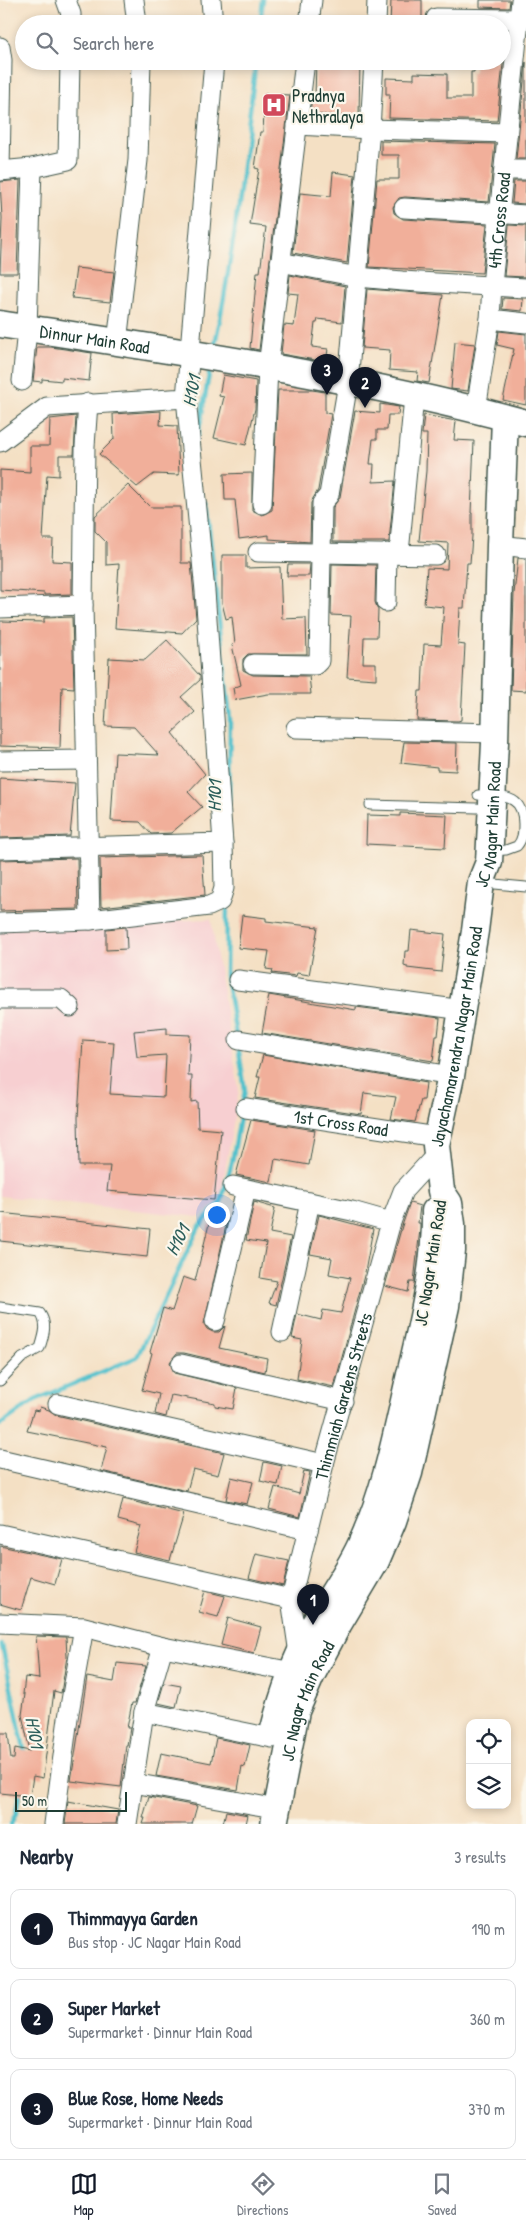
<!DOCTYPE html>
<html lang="en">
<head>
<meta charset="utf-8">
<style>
	body { margin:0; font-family:"Patrick Hand",sans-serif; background:#f2f2f3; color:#1f2937 }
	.controls { position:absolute; right:15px; bottom:15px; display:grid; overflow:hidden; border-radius:10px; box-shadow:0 2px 8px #0003 }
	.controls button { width:45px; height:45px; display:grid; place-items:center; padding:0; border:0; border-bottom:1px solid #e0e1e3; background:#fff; color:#1f2937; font:25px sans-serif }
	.scale { position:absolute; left:15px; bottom:12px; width:112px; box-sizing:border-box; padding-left:5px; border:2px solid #1f3d34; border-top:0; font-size:14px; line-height:18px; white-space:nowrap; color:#1f3d34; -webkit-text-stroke:4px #fbf7ec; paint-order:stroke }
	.you { position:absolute; left:216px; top:1214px; width:18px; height:18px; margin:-12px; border:4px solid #fff; border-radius:50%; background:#1a73e8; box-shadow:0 0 0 8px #1a73e833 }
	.badge { display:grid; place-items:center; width:32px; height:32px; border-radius:50%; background:#111827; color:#fff; font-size:16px; font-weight:700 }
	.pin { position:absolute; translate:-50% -41px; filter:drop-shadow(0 1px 2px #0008) }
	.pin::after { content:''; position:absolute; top:26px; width:18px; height:15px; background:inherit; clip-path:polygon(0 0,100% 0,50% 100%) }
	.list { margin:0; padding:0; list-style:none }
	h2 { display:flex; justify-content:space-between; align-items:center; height:65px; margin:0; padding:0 20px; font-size:21px }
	h2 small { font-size:16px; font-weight:400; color:#747a83 }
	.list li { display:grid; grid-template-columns:32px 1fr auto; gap:15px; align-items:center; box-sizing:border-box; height:80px; margin:0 10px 10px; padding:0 10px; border:1px solid #e0e1e3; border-radius:10px }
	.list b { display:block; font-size:19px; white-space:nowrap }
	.list p { margin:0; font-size:16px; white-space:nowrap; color:#747a83 }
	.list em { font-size:16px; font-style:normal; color:#747a83 }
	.icon { flex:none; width:28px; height:28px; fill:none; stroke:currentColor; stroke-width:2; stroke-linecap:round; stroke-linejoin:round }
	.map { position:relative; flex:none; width:526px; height:1824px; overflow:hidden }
	.search { position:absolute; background:#fff; box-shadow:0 2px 8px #0003; left:15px; right:15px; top:15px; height:55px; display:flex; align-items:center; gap:12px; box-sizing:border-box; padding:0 18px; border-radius:28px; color:#747a83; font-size:19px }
	.sheet { height:335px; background:#fff }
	nav { display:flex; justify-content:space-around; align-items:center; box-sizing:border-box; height:70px; border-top:1px solid #e0e1e3; background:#fff; font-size:14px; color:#747a83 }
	nav a { display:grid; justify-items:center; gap:2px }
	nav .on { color:#111827 }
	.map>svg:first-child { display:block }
</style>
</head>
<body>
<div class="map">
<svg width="526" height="1824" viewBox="0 0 526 1824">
	<rect width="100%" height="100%" fill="#fbf7ec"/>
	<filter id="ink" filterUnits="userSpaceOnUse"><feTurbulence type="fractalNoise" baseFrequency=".02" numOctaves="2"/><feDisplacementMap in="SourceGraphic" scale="10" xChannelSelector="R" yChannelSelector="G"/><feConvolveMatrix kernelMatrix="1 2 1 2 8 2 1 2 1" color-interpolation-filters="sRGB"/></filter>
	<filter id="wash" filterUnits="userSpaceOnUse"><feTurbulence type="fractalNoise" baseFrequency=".0096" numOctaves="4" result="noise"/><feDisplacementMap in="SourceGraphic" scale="20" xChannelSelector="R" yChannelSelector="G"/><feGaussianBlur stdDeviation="1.12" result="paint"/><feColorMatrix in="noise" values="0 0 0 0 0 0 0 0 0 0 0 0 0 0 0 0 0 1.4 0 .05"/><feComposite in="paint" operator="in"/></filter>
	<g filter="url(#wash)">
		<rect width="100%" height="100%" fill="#f4e0c4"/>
		<path fill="#f7cfd1" d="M 211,919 L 239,1090 L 220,1200 L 200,1217 L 0,1196 L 0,928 Z"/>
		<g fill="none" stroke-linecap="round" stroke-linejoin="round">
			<path stroke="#53c1cc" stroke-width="4.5" d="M 260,24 L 263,0
				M 214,349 C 234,254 244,158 256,61
				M 198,435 L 211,364
				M 206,503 L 230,719 L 229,801
				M 227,901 L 226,976 L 236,1035
				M 0,1425 L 35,1400 L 137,1357 L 199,1227 L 221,1202 L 232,1162 L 245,1090 L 238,1045
				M 2,1645 L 25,1754
				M 11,1824 L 16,1813 L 20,1789"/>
		</g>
		<g id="blocks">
			<path fill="#f1af9a" d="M 391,0 L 422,0 L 422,24 L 390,24 Z
				M 480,0 L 510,0 L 509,8 L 480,7 Z
				M 502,45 L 505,45 L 497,121 L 389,118 L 390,94 L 386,94 L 386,78 L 414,79 L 414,73 L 447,74 L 447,98 L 471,98 L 471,72 L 474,72 L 474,61 L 502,61 Z
				M 316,61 L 360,61 L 359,117 L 310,114 L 312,96 L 315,96 Z
				M 526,62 L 526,159 L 516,159 Z
				M 265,94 L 290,95 L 259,350 L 250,348 L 257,272 L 260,272 L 266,227 L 250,225 L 259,169 L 255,168 L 260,132 L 263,132 Z
				M 381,141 L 495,144 L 489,202 L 405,197 L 399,198 L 393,207 L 394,213 L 403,219 L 487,224 L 482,273 L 369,267 L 377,179 L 399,179 L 399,155 L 381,155 Z
				M 333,172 L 355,175 L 347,263 L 293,253 L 300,193 L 331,196 Z
				M 20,180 L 17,273 L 0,273 L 2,218 L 0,182 Z
				M 514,181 L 526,181 L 525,204 L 512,203 Z
				M 509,225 L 526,226 L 525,277 L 504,276 Z
				M 76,268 L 114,272 L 110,302 L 72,298 Z
				M 290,275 L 345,286 L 342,322 L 318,319 L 317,323 L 315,323 L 312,347 L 328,349 L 326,362 L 281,354 L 284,325 L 294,326 L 298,294 L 288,293 Z
				M 367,289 L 443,295 L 429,383 L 417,381 L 418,372 L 389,370 L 390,350 L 362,348 Z
				M 503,298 L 523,299 L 522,311 L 502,309 Z
				M 499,331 L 526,334 L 526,405 L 503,400 L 514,349 L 497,345 Z
				M 455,342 L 475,344 L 468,391 L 451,389 Z
				M 37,347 L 51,347 L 92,353 L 89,381 L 62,378 L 62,381 L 42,379 L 42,382 L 33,381 Z
				M 223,375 L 256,381 L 255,409 L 246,445 L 214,438 L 224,397 L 219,396 Z
				M 278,390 L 312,390 L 325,392 L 325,413 L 331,414 L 318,490 L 311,503 L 310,542 L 269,539 L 269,535 L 239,539 L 235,500 L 225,500 L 224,474 L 252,473 L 252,510 L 262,515 L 272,510 Z
				M 380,404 L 399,407 L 398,415 L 388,415 L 387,430 L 377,430 L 377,439 L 373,439 L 370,464 L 374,464 L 373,482 L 395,481 L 389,542 L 333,542 L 333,507 L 340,497 L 355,411 L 380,413 Z
				M 161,411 L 160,425 L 177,426 L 179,475 L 154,474 L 137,487 L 99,454 L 114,439 L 113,414 Z
				M 424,415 L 456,421 L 454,440 L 474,441 L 471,513 L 472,513 L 472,536 L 470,563 L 467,563 L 464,608 L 460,608 L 458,644 L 465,645 L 461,720 L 458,721 L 417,720 L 419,691 L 422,691 L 424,644 L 441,645 L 444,607 L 424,605 L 427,568 L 447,569 L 448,543 L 419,541 L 426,471 L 427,434 L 422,434 Z
				M 76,416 L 74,455 L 59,455 L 59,476 L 47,475 L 43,539 L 53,539 L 52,561 L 72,562 L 72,594 L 44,595 L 44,593 L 0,590 L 0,470 L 30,472 L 30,446 L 49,446 L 50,419 Z
				M 128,485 L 150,507 L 181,507 L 181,563 L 191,563 L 196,618 L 182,633 L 115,628 L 119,564 L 106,565 L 106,542 L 95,531 L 95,516 Z
				M 222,555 L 246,555 L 246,568 L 280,567 L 282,619 L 306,618 L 307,654 L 248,654 L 243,659 L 243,670 L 253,675 L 309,676 L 311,694 L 268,694 L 235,700 L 233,688 L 241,685 L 232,645 L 235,644 L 232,617 L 226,619 L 222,603 Z
				M 518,558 L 526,559 L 526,691 L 511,690 L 514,594 Z
				M 288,564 L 310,564 L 309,576 L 287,576 Z
				M 332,564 L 376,565 L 375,602 L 378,610 L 377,637 L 364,637 L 363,663 L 376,663 L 376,679 L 347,677 L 351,616 L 331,615 Z
				M 72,617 L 74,688 L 62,687 L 60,748 L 0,746 L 0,621 L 44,622 L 44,618 Z
				M 167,640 L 200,676 L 200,680 L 181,697 L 195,712 L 172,733 L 205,774 L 188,792 L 202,807 L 171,833 L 151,834 L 140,822 L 111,821 L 115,753 L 159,755 L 134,727 L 105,726 L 109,658 L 145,660 Z
				M 404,742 L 457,743 L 456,771 L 437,770 L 437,767 L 401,763 Z
				M 0,778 L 75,783 L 70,836 L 0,838 Z
				M 400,813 L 447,815 L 445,848 L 366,844 L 367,815 L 400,816 Z
				M 202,855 L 205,895 L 101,907 L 100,858 Z
				M 77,858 L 78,909 L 0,911 L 0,860 Z
				M 242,915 L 266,918 L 266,921 L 318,927 L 309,975 L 297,973 L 296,976 L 272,973 L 273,970 L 266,969 L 269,951 L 238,948 Z
				M 126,927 L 127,949 L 106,950 L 106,929 Z
				M 411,930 L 445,934 L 441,972 L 407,968 L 407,966 L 404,965 L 405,951 L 409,951 Z
				M 269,995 L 356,1010 L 356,1007 L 440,1018 L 438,1036 L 436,1036 L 433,1061 L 262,1033 Z
				M 167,1028 L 167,1034 L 190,1035 L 188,1076 L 192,1076 L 191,1102 L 197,1101 L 198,1128 L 221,1130 L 214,1200 L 107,1191 L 110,1166 L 79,1166 L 78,1117 L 83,1040 L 114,1042 L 110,1094 L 164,1097 L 166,1055 L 137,1057 L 134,1031 Z
				M 263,1055 L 426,1083 L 424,1100 L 421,1100 L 415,1122 L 391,1119 L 396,1097 L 364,1093 L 361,1114 L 255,1098 L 260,1077 L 257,1077 Z
				M 251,1120 L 315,1130 L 309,1165 L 275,1159 L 271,1182 L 236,1175 Z
				M 254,1202 L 275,1208 L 270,1233 L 291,1237 L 276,1305 L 269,1303 L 277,1281 L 260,1278 L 266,1243 L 246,1240 Z
				M 410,1203 L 420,1206 L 418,1223 L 420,1223 L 420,1229 L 414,1282 L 410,1282 L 408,1292 L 385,1286 L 402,1226 Z
				M 0,1213 L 150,1229 L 147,1257 L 0,1241 Z
				M 319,1215 L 373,1229 L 365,1272 L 334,1387 L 297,1379 L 302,1340 L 292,1338 L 297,1314 L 321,1320 L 323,1310 L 341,1313 L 350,1278 L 329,1274 L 332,1258 L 310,1254 Z
				M 227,1221 L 204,1324 L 207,1329 L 213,1332 L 219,1332 L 225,1326 L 219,1348 L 267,1358 L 265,1372 L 184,1353 L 177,1353 L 170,1362 L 174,1373 L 237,1388 L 233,1409 L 215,1406 L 215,1403 L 171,1395 L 166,1417 L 155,1414 L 159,1394 L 142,1390 L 152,1353 L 150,1352 L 163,1308 L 172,1311 L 183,1277 L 195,1281 L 209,1224 L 226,1227 Z
				M 40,1407 L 49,1410 L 56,1415 L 224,1453 L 218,1475 L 193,1469 L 187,1491 L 101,1471 L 107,1447 L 27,1431 L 34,1410 L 39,1411 Z
				M 264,1462 L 282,1466 L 278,1485 L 260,1481 Z
				M 304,1471 L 310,1472 L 300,1517 L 269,1509 L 275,1487 L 299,1494 Z
				M 231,1477 L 253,1482 L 247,1504 L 226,1500 Z
				M 123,1499 L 184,1514 L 170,1560 L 134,1552 L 141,1526 L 118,1520 Z
				M 0,1546 L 62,1559 L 55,1584 L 31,1577 L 21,1610 L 0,1604 Z
				M 256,1554 L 289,1561 L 283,1586 L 249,1578 Z
				M 205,1591 L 225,1596 L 218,1617 L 199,1612 Z
				M 228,1618 L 261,1627 L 254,1653 L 221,1645 Z
				M 36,1636 L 66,1637 L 67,1657 L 61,1693 L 54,1691 L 43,1778 L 33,1776 L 30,1796 L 0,1793 L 0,1733 L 8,1733 L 11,1759 L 14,1759 L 15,1748 L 30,1751 L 22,1715 L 25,1694 L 23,1694 L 25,1677 L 39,1679 Z
				M 117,1663 L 146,1666 L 135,1703 L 132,1703 L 127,1728 L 130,1728 L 127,1745 L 126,1745 L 121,1787 L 71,1781 L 87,1677 L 114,1682 Z
				M 164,1683 L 181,1686 L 176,1707 L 158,1703 Z
				M 216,1738 L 250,1745 L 245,1767 L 242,1766 L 238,1790 L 156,1776 L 161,1753 L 211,1763 Z
				M 149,1797 L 197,1806 L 192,1824 L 143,1824 L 145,1818 L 143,1818 Z
				M 68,1801 L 118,1810 L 116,1824 L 65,1824 Z
				M 226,1811 L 248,1815 L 246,1824 L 223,1824 Z"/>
		</g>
	</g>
	<g filter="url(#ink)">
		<use href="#blocks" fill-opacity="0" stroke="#3f554a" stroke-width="1"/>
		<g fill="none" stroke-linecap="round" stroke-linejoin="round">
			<defs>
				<path id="lane" d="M 478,795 C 502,797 523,793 523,824 C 523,832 523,839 517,846 L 506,850 L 491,851
					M 370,805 L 477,808
					M 484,883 L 526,887
					M 0,1307 L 40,1313 C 48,1324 44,1335 40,1348 L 22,1358 L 0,1381"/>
				<g id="street">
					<path d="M 66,0 L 71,14 L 71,24"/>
					<path d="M 134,0 L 137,24"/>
					<path d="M 211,0 L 213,24"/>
					<path d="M 436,18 L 519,19"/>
					<path d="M 309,24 L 312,0"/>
					<path d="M 376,24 L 377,0"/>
					<path d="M 0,47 L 2,60 L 0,171"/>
					<path d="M 297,125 L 370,129 L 507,133"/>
					<path d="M 504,170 L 526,170"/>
					<path d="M 0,171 L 32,168 L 68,160 L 70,61"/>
					<path d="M 404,208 L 526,215"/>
					<path d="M 280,262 L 358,277 L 402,281 L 526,288"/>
					<path d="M 490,319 L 526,323"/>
					<path d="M 117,343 L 138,160 L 141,61"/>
					<path d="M 22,381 L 27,329 L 32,168"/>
					<path id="s1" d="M 476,410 L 490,319 L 492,285 L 521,0"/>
					<path d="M 0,442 L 47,407 L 186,398 L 214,61"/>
					<path d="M 262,504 L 268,367 L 305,61"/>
					<path d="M 500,545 L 526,548"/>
					<path d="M 258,552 L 436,555"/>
					<path d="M 399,553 L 414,397"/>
					<path d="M 386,602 L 387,553"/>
					<path d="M 83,605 L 90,920"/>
					<path d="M 0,608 L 83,605 L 85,446 L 88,403"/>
					<path d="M 253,664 L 315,665 L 319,661 L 322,503 L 329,495 L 348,383 L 370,129 L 374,61"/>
					<path d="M 296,728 L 495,733"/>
					<path d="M 0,761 L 86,760"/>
					<path d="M 0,849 L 223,843 L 205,591 L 186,398"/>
					<path d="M 0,923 L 90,920 L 209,906 L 220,901 L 224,888 L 223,843"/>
					<path d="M 238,980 L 463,1010"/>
					<path d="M 0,999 L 61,999 L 70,1007"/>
					<path d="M 239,1040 L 451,1076"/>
					<path id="s2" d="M 246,1108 L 437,1137"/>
					<path d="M 233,1186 L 352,1211 L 391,1222"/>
					<path d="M 215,1321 L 246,1189"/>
					<path d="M 282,1332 L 310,1202"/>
					<path d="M 181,1364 L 343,1401"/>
					<path d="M 58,1404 L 324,1464"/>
					<path d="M 0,1459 L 308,1530"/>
					<path d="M 0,1534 L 291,1599"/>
					<path d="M 0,1623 L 84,1627 L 163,1647 L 303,1674"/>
					<path id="s3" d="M 299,1654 L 291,1599 L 324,1464 L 391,1222 L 403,1191 L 437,1154"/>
					<path d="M 144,1712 L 272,1738"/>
					<path d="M 133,1783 L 262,1806"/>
					<path d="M 54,1824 L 68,1718 L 84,1627"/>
					<path d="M 127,1824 L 144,1712 L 163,1647"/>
				</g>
				<g id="secondary">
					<path id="s4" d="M 0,324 C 176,351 354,376 526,423"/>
					<path d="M 274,1729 C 283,1693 295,1660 313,1627 C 328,1598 349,1572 362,1542 C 385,1492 396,1436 408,1383 C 421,1327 436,1269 435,1211"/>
					<path id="s5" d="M 274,1824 L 296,1711 L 311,1676 L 339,1623 L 376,1561 L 393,1521 L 409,1473 L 446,1306 L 452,1251 L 452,1224 L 449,1203 L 441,1191 L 436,1145 L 451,1076 L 475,931 L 481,882 L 489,862 L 495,743 L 500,545 L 505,418"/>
				</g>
			</defs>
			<use href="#lane" stroke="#3f554a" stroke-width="11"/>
			<use href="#street" stroke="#3f554a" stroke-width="21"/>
			<use href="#secondary" stroke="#3f554a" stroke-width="29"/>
			<use href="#lane" stroke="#fff" stroke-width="9"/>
			<use href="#street" stroke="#fff" stroke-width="19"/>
			<use href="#secondary" stroke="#fff" stroke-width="26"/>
		</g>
	</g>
	<defs>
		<symbol id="hospital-square" viewBox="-11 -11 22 22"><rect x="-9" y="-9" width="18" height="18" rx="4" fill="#d1495b" stroke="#fbf7ec"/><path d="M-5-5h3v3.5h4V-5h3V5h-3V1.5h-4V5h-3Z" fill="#fff"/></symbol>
	</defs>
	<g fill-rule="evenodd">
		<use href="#hospital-square" x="260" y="91" width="28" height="28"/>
	</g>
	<g text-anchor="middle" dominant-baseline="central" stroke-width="4.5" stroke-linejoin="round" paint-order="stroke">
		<g font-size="18" fill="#1f3d34" stroke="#fbf7ec" text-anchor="start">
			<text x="292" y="95">Pradnya<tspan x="292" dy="21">Nethralaya</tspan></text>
		</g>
		<g font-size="18" fill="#1f3d34" stroke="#fbf7ec">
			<text stroke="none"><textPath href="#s1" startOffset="191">4th Cross Road</textPath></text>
			<text stroke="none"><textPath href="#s4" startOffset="96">Dinnur Main Road</textPath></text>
			<text stroke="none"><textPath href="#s5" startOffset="1040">JC Nagar Main Road</textPath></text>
			<text stroke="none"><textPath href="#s5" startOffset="825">Jayachamarendra Nagar Main Road</textPath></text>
			<text stroke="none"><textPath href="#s2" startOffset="96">1st Cross Road</textPath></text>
			<text transform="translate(430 1263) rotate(-81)">JC Nagar Main Road</text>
			<text stroke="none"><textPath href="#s3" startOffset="265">Thimmiah Gardens Streets</textPath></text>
			<text stroke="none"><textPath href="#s5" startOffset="128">JC Nagar Main Road</textPath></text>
		</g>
		<g font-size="19" font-style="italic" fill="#2c5e5a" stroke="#fbf7ec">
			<text transform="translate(191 391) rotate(-79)">H101</text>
			<text transform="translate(214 796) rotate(-89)">H101</text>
			<text transform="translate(177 1240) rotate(-63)">H101</text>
			<text transform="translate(35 1732) rotate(79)">H101</text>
		</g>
	</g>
</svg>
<div class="controls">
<button><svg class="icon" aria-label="locate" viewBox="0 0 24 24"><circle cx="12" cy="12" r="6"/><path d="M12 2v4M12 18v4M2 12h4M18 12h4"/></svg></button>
<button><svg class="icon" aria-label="layers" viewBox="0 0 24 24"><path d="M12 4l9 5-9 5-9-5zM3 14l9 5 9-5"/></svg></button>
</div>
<div class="scale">50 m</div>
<div class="you"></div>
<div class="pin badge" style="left:313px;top:1625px">1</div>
<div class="pin badge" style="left:365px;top:408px">2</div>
<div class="pin badge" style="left:327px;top:395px">3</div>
<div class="search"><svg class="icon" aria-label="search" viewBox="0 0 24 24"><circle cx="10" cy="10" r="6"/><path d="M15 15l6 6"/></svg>Search here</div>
</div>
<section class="sheet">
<h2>Nearby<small>3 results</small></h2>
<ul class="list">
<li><span class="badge">1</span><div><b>Thimmayya Garden</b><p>Bus stop · JC Nagar Main Road</p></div><em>190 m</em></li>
<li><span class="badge">2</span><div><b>Super Market</b><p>Supermarket · Dinnur Main Road</p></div><em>360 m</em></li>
<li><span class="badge">3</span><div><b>Blue Rose, Home Needs</b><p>Supermarket · Dinnur Main Road</p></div><em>370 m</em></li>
</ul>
</section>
<nav>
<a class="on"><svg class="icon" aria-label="map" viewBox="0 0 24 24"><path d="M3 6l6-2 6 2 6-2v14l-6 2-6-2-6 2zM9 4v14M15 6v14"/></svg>Map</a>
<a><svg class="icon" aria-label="directions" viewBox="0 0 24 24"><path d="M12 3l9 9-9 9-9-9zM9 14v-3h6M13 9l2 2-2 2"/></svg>Directions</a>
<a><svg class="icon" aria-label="saved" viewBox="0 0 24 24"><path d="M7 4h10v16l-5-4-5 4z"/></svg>Saved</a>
</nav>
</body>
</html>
